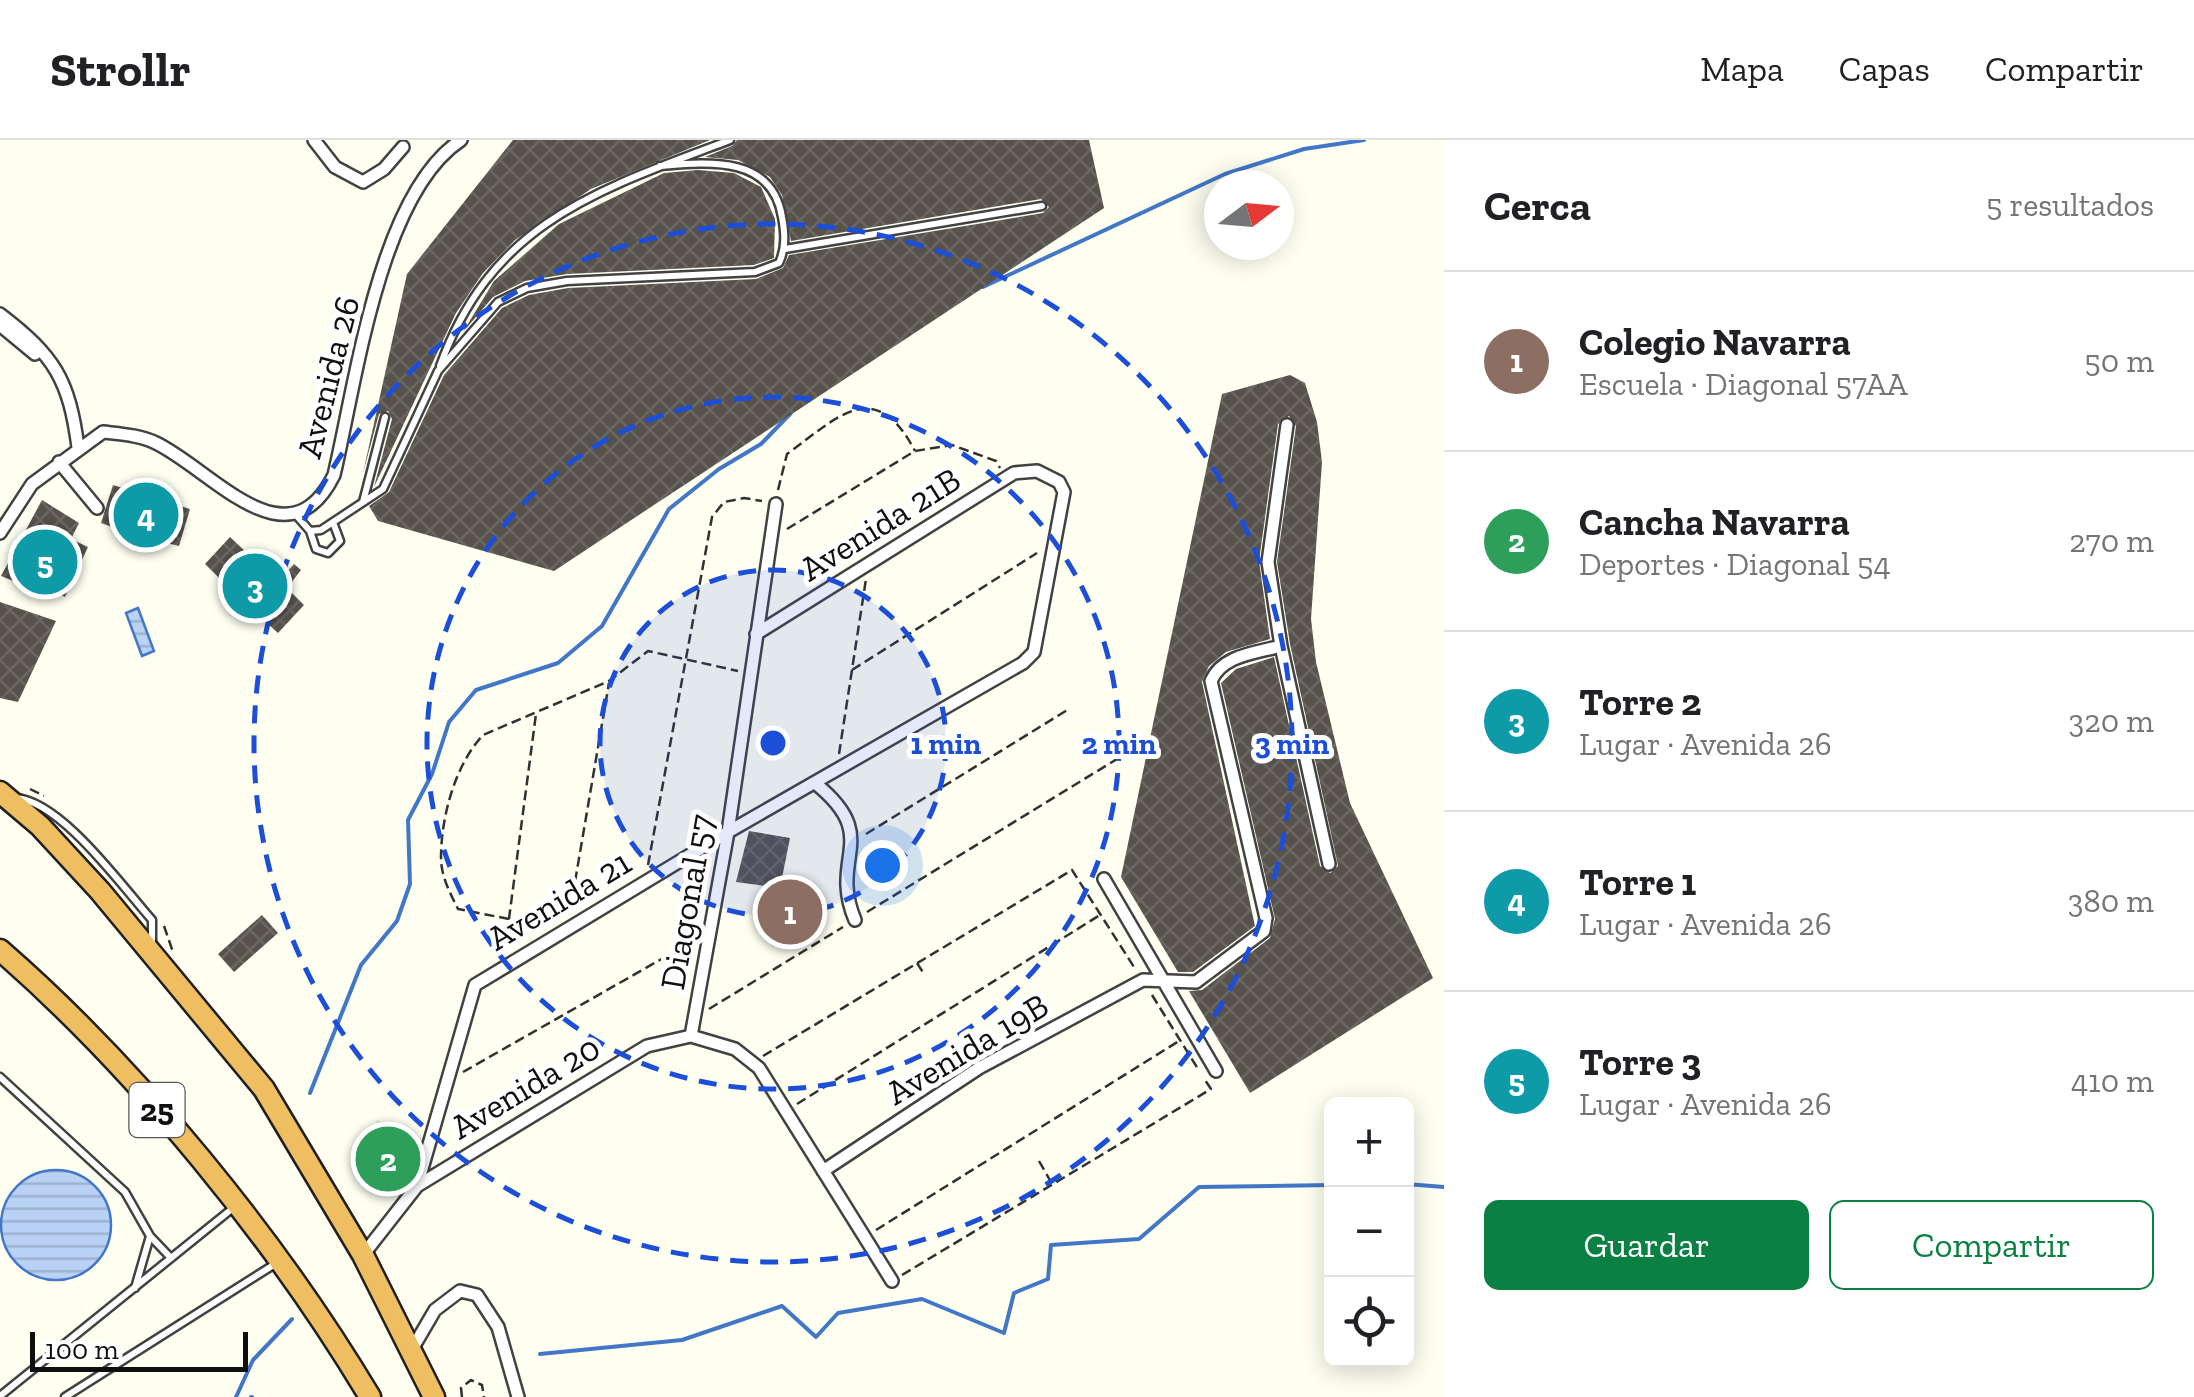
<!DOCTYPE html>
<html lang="es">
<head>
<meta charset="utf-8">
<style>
	body { margin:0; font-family:"Zilla Slab",serif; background:#f6f6f6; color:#202124 }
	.controls { position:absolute; right:30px; bottom:30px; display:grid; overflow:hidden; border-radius:15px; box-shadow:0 5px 25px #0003 }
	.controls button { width:90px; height:90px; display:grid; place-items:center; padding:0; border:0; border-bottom:2px solid #e0e0e0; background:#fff; color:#202124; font:50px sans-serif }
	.compass { position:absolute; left:1204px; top:30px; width:90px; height:90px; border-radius:50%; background:#fff; box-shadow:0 5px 25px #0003; rotate:74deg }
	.scale { position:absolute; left:30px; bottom:25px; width:218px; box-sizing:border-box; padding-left:10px; border:5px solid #0f0f0f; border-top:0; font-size:28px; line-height:35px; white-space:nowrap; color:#0f0f0f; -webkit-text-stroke:8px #fff; paint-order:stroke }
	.you { position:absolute; left:882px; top:725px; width:35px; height:35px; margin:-25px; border:8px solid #fff; border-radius:50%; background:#1a73e8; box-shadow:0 0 0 15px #1a73e833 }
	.badge { display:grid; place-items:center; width:65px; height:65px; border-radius:50%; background:#0b8043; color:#fff; font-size:32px; font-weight:700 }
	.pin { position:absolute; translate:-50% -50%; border:5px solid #fff; box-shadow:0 2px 10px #0006 }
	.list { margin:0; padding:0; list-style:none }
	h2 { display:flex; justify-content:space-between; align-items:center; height:130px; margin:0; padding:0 40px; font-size:42px }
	h2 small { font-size:32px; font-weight:400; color:#757577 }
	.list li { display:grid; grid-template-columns:65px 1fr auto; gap:30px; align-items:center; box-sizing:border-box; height:180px; padding:0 40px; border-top:2px solid #e0e0e0 }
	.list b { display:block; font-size:38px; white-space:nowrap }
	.list p { margin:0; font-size:32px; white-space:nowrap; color:#757577 }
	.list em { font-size:32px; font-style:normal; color:#757577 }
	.actions { display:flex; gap:20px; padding:30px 40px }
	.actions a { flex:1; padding:22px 0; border:2px solid #0b8043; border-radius:15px; text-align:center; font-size:35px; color:#0b8043 }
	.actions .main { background:#0b8043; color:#fff }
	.icon { flex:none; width:55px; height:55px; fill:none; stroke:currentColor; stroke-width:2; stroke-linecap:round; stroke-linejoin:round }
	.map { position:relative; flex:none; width:1444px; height:1257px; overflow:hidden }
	header { display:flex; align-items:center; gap:60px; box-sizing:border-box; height:140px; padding:0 50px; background:#fff; border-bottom:2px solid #e0e0e0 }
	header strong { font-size:48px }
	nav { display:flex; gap:55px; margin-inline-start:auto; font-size:35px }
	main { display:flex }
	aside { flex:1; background:#fff }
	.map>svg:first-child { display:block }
</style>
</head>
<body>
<header>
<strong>Strollr</strong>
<nav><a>Mapa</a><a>Capas</a><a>Compartir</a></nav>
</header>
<main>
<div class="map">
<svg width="1444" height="1257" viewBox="0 0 1444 1257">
	<defs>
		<pattern id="water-rules" width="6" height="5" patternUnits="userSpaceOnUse" patternTransform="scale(2.5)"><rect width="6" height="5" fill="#b8d1f4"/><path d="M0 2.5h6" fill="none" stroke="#9db2d0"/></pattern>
		<pattern id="building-cross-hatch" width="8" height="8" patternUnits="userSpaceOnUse" patternTransform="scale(2.5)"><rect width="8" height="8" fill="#57524c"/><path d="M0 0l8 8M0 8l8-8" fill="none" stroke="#6a6661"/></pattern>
	</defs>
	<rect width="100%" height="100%" fill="#fefef1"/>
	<path fill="#ddf0cd" d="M 377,980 L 419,997 L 400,1056 L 358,1041 Z"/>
	<path fill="url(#water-rules)" stroke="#4277c8" stroke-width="2.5" d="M 138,468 L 154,511 L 142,516 L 126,473 Z
		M1 1085a55 55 0 1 1 110 0a55 55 0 1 1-110 0Z"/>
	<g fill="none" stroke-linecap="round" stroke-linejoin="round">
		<path stroke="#4277c8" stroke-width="4" d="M 983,147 L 1225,34 L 1304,9 L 1364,0
			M 310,953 L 361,825 L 397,781 L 410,744 L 408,680 L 432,634 L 449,582 L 476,550 L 558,523 L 602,486 L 669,369 L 719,329 L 761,304 L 791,273
			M 1406,1044 L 1444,1047
			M 540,1214 L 682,1200 L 782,1166 L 816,1197 L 838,1173 L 922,1159 L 1004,1193 L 1014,1153 L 1048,1139 L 1051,1105 L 1139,1099 L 1199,1047 L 1332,1045
			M 236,1257 L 253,1220 L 292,1179
			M 251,1257 L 252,1257"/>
	</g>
	<path fill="url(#building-cross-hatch)" d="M 513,0 L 710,0 L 591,49 L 515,100 L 483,133 L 456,173 L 374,347 L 392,279 L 388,271 L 379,274 L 363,333 L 407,134 Z
		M 737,0 L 1089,0 L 1104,68 L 554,431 L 378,381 L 369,366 L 389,352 L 444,235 L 502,168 L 529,155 L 568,148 L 756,139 L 783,128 L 789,115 L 1043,73 L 1049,67 L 1041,59 L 791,101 L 782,55 L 770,37 L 738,20 L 705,17 L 732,6 Z
		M 698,30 L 734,33 L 761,47 L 775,79 L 774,118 L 754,125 L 567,134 L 525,141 L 493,157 L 463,192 L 494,141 L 559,84 L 664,33 Z
		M 1290,235 L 1305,243 L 1317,282 L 1322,322 L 1311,479 L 1316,522 L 1350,663 L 1433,838 L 1250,953 L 1189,851 L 1202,850 L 1270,798 L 1275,779 L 1221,543 L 1236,529 L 1274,517 L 1320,726 L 1330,733 L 1338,726 L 1290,504 L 1277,422 L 1296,286 L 1289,276 L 1278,284 L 1259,421 L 1270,499 L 1226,512 L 1209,526 L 1202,542 L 1255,786 L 1193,832 L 1178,832 L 1121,737 L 1222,254 Z
		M 113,345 L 190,369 L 179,406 L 155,400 L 156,395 L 129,393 L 101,383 Z
		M 42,360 L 79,383 L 71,399 L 88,407 L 65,457 L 56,452 L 53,457 L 1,436 Z
		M 230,397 L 278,442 L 294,424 L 301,430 L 287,448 L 304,465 L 278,493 L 231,450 L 228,454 L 220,446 L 223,442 L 205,424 Z
		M 0,462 L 56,481 L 18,562 L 0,558 Z
		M 749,691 L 790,698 L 780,748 L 736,742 Z
		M 262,775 L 278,793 L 234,832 L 218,814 Z"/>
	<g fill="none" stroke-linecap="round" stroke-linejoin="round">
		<defs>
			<path id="lane" d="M 785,109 L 1042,66
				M 440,226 C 492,82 598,50 730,0
				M 363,362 L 385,277
				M 296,375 L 310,391 L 321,390 L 383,349 L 438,231 L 498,162 L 527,148 L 567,141 L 755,132 L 779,123 C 786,108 785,93 782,77 C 772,15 708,22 660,26
				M 310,391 L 316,409 L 328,413 L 340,401 L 334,385
				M 15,658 C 60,660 121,745 152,780 L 152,804
				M 0,937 L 125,1052 L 150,1096 L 171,1118
				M 135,1148 L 150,1096
				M 0,1256 L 233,1068
				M 65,1257 L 275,1124"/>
			<path id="street" d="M 314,0 L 335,27 L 363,42 L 384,29 L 403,7
				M 0,174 C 55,216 69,240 78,307
				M 0,185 L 35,214
				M 59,322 L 97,368
				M 0,393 L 32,344 L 103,292 C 120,294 140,295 156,303 C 212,330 288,428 334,335 C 356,243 379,54 461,0
				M 1281,506 L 1329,724
				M 815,643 C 883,698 828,716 855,780
				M 1104,739 L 1216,931
				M 691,896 L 728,692 L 776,364
				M 823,1031 L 979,928 L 1143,840 L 1196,842 L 1264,791 L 1266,778 L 1211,541 C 1222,515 1256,513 1281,506 L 1268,422 L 1287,285
				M 417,1046 L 475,845 L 728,692 L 1023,523 L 1034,512 L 1064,352 L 1059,342 L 1037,331 L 1014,333 L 756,494
				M 363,1115 L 417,1046 L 647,906 L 691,896 L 735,909 L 759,928 L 892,1141
				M 411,1211 L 435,1170 L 460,1151 L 477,1155 L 498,1187 L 518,1257"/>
			<path id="highway" d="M 0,652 L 40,686 L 100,751 L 264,949 L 363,1115 L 434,1257
				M 0,810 C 138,930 276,1100 370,1257"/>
		</defs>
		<use href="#lane" stroke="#424242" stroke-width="11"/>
		<use href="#street" stroke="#424242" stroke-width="16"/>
		<use href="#highway" stroke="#202020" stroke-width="25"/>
		<path stroke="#313131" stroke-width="2.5" stroke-dasharray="10 5" stroke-linecap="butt" d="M 778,350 L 787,314 C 838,277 875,235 915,311
			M 787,389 L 915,311 L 952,305 L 996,321 L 1000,328
			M 852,530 L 1037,413
			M 839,614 L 866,439
			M 30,649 L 44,656
			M 866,694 L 1069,569
			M 648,725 L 712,377 L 724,362 L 744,358 L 762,361
			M 570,771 L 609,543
			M 867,772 L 1117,619
			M 509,779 L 458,769 C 450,753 441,736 441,718 C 441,677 455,625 483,595 L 609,541 L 648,511 L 738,531
			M 164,786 L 173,812
			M 505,809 L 536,574
			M 917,823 L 924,834
			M 1152,855 L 1198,929
			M 709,869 L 843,787
			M 763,916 L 1072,730 L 1134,827
			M 463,932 L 695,800
			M 797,964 L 1100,775
			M 1039,1021 L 1051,1042
			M 876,1090 L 1179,901
			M 902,1135 L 1211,949 L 1205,940
			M 462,1257 L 461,1248 L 471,1240 L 482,1245 L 484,1257"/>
		<use href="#lane" stroke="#fff" stroke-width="6"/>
		<use href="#street" stroke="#fff" stroke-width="11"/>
		<use href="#highway" stroke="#eebe60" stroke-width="20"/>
	</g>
	<circle cx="773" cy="603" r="173" fill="#1d4ed8" fill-opacity=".12"/>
	<g fill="none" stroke="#1d4ed8" stroke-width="5" stroke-dasharray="18 12">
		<circle cx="773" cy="603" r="173"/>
		<circle cx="773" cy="603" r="346"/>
		<circle cx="773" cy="603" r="519"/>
	</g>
	<g text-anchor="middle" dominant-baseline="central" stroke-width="10" stroke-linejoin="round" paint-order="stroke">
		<rect fill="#fff" stroke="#575757" stroke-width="2.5" x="129.5" y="943" width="55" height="54" rx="8"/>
		<g font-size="32" font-weight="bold" fill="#0f0f0f">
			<text x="157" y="970">25</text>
		</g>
		<g font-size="35" fill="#0f0f0f" stroke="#fff">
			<text transform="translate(328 237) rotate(-76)">Avenida 26</text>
			<text transform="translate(880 384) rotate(-32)">Avenida 21B</text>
			<text transform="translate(559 760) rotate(-31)">Avenida 21</text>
			<text transform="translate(687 762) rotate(-80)">Diagonal 57</text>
			<text transform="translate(967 909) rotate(-31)">Avenida 19B</text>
			<text transform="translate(525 947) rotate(-31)">Avenida 20</text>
		</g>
	</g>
	<circle cx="773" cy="603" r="15" fill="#1d4ed8" stroke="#fff" stroke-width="5"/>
	<g font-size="30" text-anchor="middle" font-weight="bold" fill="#1d4ed8" stroke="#fff" stroke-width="10" stroke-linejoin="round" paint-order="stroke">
		<text x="946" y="614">1 min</text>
		<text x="1119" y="614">2 min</text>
		<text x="1292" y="614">3 min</text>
	</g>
</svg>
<div class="controls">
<button>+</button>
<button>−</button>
<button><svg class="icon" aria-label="locate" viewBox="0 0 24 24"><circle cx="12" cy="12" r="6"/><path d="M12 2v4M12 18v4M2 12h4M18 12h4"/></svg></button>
</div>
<svg class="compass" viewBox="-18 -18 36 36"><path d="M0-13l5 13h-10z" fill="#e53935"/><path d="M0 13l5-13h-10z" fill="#757577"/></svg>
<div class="scale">100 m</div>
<div class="you"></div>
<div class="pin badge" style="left:790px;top:772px;background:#8d6e63">1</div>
<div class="pin badge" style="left:388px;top:1019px;background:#2e9e5b">2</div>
<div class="pin badge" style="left:255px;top:446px;background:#0f9aa8">3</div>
<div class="pin badge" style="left:146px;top:375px;background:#0f9aa8">4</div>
<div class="pin badge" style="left:45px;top:422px;background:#0f9aa8">5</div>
</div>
<aside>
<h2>Cerca<small>5 resultados</small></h2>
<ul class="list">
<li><span class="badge" style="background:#8d6e63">1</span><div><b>Colegio Navarra</b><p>Escuela · Diagonal 57AA</p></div><em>50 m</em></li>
<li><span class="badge" style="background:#2e9e5b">2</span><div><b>Cancha Navarra</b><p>Deportes · Diagonal 54</p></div><em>270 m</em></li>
<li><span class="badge" style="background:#0f9aa8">3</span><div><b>Torre 2</b><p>Lugar · Avenida 26</p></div><em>320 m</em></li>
<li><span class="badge" style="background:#0f9aa8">4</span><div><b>Torre 1</b><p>Lugar · Avenida 26</p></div><em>380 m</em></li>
<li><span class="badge" style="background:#0f9aa8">5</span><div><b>Torre 3</b><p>Lugar · Avenida 26</p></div><em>410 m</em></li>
</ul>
<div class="actions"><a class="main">Guardar</a><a>Compartir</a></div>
</aside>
</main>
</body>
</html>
